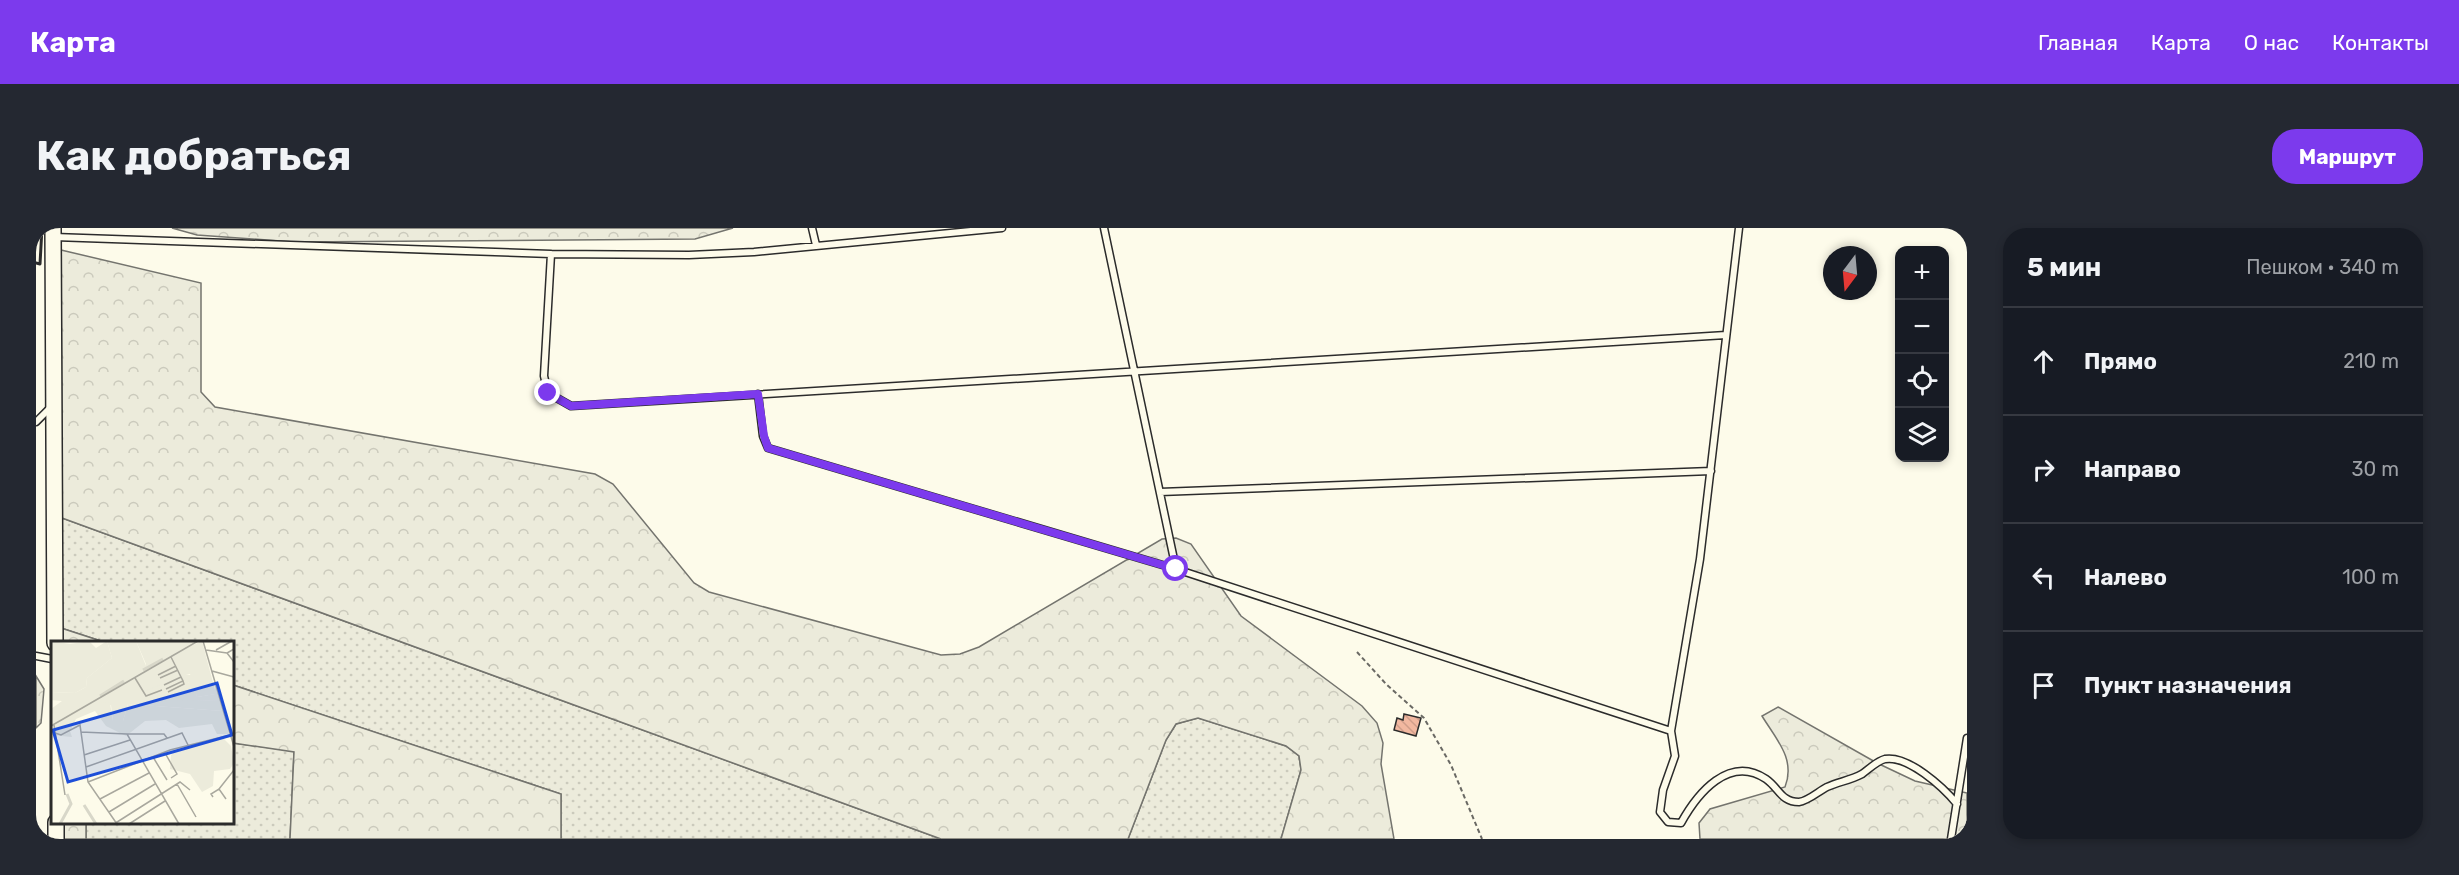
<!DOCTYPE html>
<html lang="ru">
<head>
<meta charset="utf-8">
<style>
	body { margin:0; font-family:Rubik,sans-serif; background:#242831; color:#f1f3f6 }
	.controls { position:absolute; right:18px; top:18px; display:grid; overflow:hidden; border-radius:12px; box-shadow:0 3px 9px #0003 }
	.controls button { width:54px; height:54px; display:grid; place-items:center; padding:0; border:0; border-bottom:2px solid #363941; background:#171b24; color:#f1f3f6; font:30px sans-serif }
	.compass { position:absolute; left:1787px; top:18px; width:54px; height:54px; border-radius:50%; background:#171b24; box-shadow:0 3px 9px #0003; rotate:196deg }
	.stop { position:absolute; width:18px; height:18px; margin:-14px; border:4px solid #7c3aed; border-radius:50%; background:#fff }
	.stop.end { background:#7c3aed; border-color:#fff; box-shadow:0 2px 6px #0008 }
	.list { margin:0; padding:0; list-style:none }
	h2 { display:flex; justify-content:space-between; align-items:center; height:78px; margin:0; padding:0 24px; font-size:26px }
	h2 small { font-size:20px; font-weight:400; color:#9ea1a6 }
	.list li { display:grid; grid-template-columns:39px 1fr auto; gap:18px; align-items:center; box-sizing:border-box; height:108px; padding:0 24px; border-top:2px solid #363941 }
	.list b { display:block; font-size:22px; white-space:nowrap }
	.list em { font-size:20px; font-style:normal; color:#9ea1a6 }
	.icon { flex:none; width:33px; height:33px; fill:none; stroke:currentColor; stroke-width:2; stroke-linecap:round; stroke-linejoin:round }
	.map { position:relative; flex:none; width:1931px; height:611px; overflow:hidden; border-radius:24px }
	header { display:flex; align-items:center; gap:36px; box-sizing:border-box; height:84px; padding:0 30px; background:#7c3aed; color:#fff }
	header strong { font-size:28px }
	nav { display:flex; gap:33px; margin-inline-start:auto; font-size:21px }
	.intro { display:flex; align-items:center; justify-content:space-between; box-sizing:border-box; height:144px; padding:0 36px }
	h1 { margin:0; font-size:42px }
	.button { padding:15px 27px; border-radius:24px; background:#7c3aed; color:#fff; font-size:21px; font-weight:700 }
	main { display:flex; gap:36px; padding:0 36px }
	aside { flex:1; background:#171b24; border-radius:24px; box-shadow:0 3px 9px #0003 }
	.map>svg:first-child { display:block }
</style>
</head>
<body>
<header>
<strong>Карта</strong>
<nav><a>Главная</a><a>Карта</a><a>О нас</a><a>Контакты</a></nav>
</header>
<div class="intro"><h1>Как добраться</h1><a class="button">Маршрут</a></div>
<main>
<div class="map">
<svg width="1931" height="611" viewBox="0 0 1931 611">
	<defs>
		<pattern id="grass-dots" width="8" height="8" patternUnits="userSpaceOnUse" patternTransform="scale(1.5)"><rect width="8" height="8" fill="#ecebdb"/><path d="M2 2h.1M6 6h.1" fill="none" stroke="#cbcabc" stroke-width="1.8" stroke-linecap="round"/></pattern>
		<pattern id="forest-crowns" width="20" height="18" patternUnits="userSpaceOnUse" patternTransform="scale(1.5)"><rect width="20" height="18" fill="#ecebdb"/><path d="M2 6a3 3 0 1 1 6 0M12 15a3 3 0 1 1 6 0" fill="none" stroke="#cbcabc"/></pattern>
		<pattern id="building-back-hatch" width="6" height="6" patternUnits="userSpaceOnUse" patternTransform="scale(1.5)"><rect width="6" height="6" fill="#f2b8a0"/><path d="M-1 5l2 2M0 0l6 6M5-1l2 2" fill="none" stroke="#d09e8a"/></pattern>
	</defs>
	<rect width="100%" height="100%" fill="#fdfbea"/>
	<path fill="url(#grass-dots)" stroke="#74746e" stroke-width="1.5" d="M 26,290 L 905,611 L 525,611 L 525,566 L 197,457 L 196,415 L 68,414 L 25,400 Z
		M 1162,490 L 1250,518 L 1263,528 L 1265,542 L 1245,611 L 1092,611 L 1130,512 L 1140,496 Z
		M 197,515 L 258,523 L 254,611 L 50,611 L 50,595 L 196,594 Z"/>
	<path fill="url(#forest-crowns)" stroke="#74746e" stroke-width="1.5" d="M 136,0 L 697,0 L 659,11 L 258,14 L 161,7 Z
		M 25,22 L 165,55 L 165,164 L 179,179 L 559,246 L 577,256 L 658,355 L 673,364 L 905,427 L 924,426 L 943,419 L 1126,311 L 1140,310 L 1155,316 L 1205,388 L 1326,478 L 1341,495 L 1347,515 L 1345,536 L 1358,611 L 1245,611 L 1265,542 L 1263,528 L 1250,518 L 1162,490 L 1140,496 L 1130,512 L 1092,611 L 905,611 L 26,290 Z
		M 25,400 L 68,414 L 25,414 Z
		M 0,448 L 8,461 L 5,495 L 0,500 Z
		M 197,457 L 525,566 L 525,611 L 254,611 L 258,524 L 197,515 Z
		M 1742,479 L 1841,535 L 1879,553 L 1931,565 L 1931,611 L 1664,611 L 1663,595 L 1674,581 L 1749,559 C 1760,531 1740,511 1726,488 Z
		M 27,595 L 50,595 L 50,611 L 27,611 Z"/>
	<path fill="url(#building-back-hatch)" stroke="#2b2b2b" stroke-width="1.5" d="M 1368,486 L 1385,490 L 1380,508 L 1358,502 L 1361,490 L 1367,492 Z"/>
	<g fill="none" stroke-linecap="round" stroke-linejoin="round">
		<defs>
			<path id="service" d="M 776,0 L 780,17
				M 1068,0 L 1140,341 L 1635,503
				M 1703,0 L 1664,331 L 1635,503 L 1639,528 L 1627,562 L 1624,584 L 1632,594 L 1645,595 C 1661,566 1693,526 1730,551 C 1743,560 1745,574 1763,574 C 1772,573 1783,563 1791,559 C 1802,554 1815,552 1826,546 C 1833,541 1841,533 1849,531 C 1872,527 1907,559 1921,576
				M 18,9 L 515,26 L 653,27 L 718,24 L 966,0
				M 515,26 L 508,148 L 512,165 L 535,178 L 1690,107
				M 722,166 L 727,208 L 732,220 L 1140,341
				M 0,194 L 15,179
				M 1124,264 L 1675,243
				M 0,428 L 16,431
				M 1915,611 L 1931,510"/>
			<path id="tertiary" d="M 17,0 L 19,415
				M 20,594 L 20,611"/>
		</defs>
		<use href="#service" stroke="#2b2b2b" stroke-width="9"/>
		<use href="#tertiary" stroke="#2b2b2b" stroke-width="18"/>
		<path stroke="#6a6964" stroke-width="2" stroke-dasharray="4.5 3" stroke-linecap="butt" d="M 1321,424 L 1350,456 L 1388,490 L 1415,537 L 1446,611"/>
		<use href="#service" stroke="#fdfbea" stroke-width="6"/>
		<use href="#tertiary" stroke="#fdfbea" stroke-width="15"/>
		<path stroke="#2b2b2b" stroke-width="3" d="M 0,35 L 4,36 L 6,0"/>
	</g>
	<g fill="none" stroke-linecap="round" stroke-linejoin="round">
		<path stroke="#7c3aed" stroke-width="8" d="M 512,165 L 535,178 L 722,166 L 728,208 L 732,220 L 1140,341"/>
	</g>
	<g transform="translate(15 413)">
		<rect width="183" height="183" fill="#fdfbea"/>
		<path d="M 56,0 L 85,0 L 95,25 L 151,0 L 165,53 L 146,56 L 139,33 L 135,34 L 138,43 L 122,51 L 123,58 L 169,60 L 172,70 L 77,63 L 72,80 L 62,80 L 60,64 L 0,84 L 0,68 L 11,60 L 0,59 L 0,51 L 24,52 L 35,46 L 36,37 L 61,17 Z" fill="#ecebdb"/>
		<path d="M 0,0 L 19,3 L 38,0 L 45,7 L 56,0 L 61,17 L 36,37 L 35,46 L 24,52 L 0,51 ZM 85,0 L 145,0 L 92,31 L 95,23 ZM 123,17 L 132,34 L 142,34 L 146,56 L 164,53 L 164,41 L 169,60 L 123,59 L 122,51 L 138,42 L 130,35 ZM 110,25 L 112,29 L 106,32 L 109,44 L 94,50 L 88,38 ZM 44,61 L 59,62 L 62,80 L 72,80 L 77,63 L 172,70 L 178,93 L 166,93 L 161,83 L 128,87 L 115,79 L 94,80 L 75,95 L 55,85 L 44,70 L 25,78 L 19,90 L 21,96 L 0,94 L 0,86 ZM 172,97 L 180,105 L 183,122 L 179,128 L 163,130 L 162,145 L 151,151 L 139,133 L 119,128 L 120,114 L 125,109 Z" fill="#ecebdb"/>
		<path fill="none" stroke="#d8d7c9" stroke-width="3" d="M 92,29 L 112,18M 49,55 L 73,40M 33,164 L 45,183M 9,183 L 20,163 L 16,153"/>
		<path fill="none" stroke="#a9a89e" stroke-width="1.5" d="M 152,0 L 183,106M 183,8 L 176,12 L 183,21M 155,9 L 176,12M 165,9 L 181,0M 161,30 L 183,36M 107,34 L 125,25M 84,37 L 95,55 L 111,49M 109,37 L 127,29M 113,44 L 130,36M 115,48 L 132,40 L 120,16M 117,51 L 133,43 L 132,40M 3,84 L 14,154M 0,85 L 147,0M 30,91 L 76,93 L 128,183M 4,92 L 10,94 L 29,84 L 37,141 L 66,183M 76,93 L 113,93 L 116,97M 114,112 L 126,133 L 120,137M 33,114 L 79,99M 102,116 L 116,139M 35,126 L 131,92 L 137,104M 37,141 L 119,109 L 179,94M 126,143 L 145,176M 168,148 L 183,129M 162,156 L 160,153 L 168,148 L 175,158M 49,158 L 98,132M 58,171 L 104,143M 63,183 L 129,141 L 139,149M 78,183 L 114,160"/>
		<path fill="#1d4ed8" fill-opacity="0.15" stroke="#1d4ed8" stroke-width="3" d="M 166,42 L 181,94 L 17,141 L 2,89 Z"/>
		<rect width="183" height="183" fill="none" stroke="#2b2b2b" stroke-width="3"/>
	</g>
</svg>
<div class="controls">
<button>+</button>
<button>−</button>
<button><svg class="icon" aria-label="locate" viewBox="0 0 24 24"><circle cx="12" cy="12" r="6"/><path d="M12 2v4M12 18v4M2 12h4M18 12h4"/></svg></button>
<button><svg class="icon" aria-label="layers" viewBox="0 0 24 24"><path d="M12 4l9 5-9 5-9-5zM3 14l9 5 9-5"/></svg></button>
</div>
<svg class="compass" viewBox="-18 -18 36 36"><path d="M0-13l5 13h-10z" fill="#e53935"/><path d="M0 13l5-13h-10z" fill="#9ea1a6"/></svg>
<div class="stop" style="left:1140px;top:341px"></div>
<div class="stop end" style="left:512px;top:165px"></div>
</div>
<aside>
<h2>5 мин<small>Пешком · 340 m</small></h2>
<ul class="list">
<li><svg class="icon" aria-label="ahead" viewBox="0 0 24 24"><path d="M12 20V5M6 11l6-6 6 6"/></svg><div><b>Прямо</b></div><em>210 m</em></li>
<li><svg class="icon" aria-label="right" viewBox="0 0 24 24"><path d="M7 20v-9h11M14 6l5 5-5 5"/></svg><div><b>Направо</b></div><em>30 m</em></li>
<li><svg class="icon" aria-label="left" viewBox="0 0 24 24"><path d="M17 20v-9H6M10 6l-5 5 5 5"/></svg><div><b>Налево</b></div><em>100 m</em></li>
<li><svg class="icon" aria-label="arrive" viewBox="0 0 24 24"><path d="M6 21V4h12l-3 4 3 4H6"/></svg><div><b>Пункт назначения</b></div></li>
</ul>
</aside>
</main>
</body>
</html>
